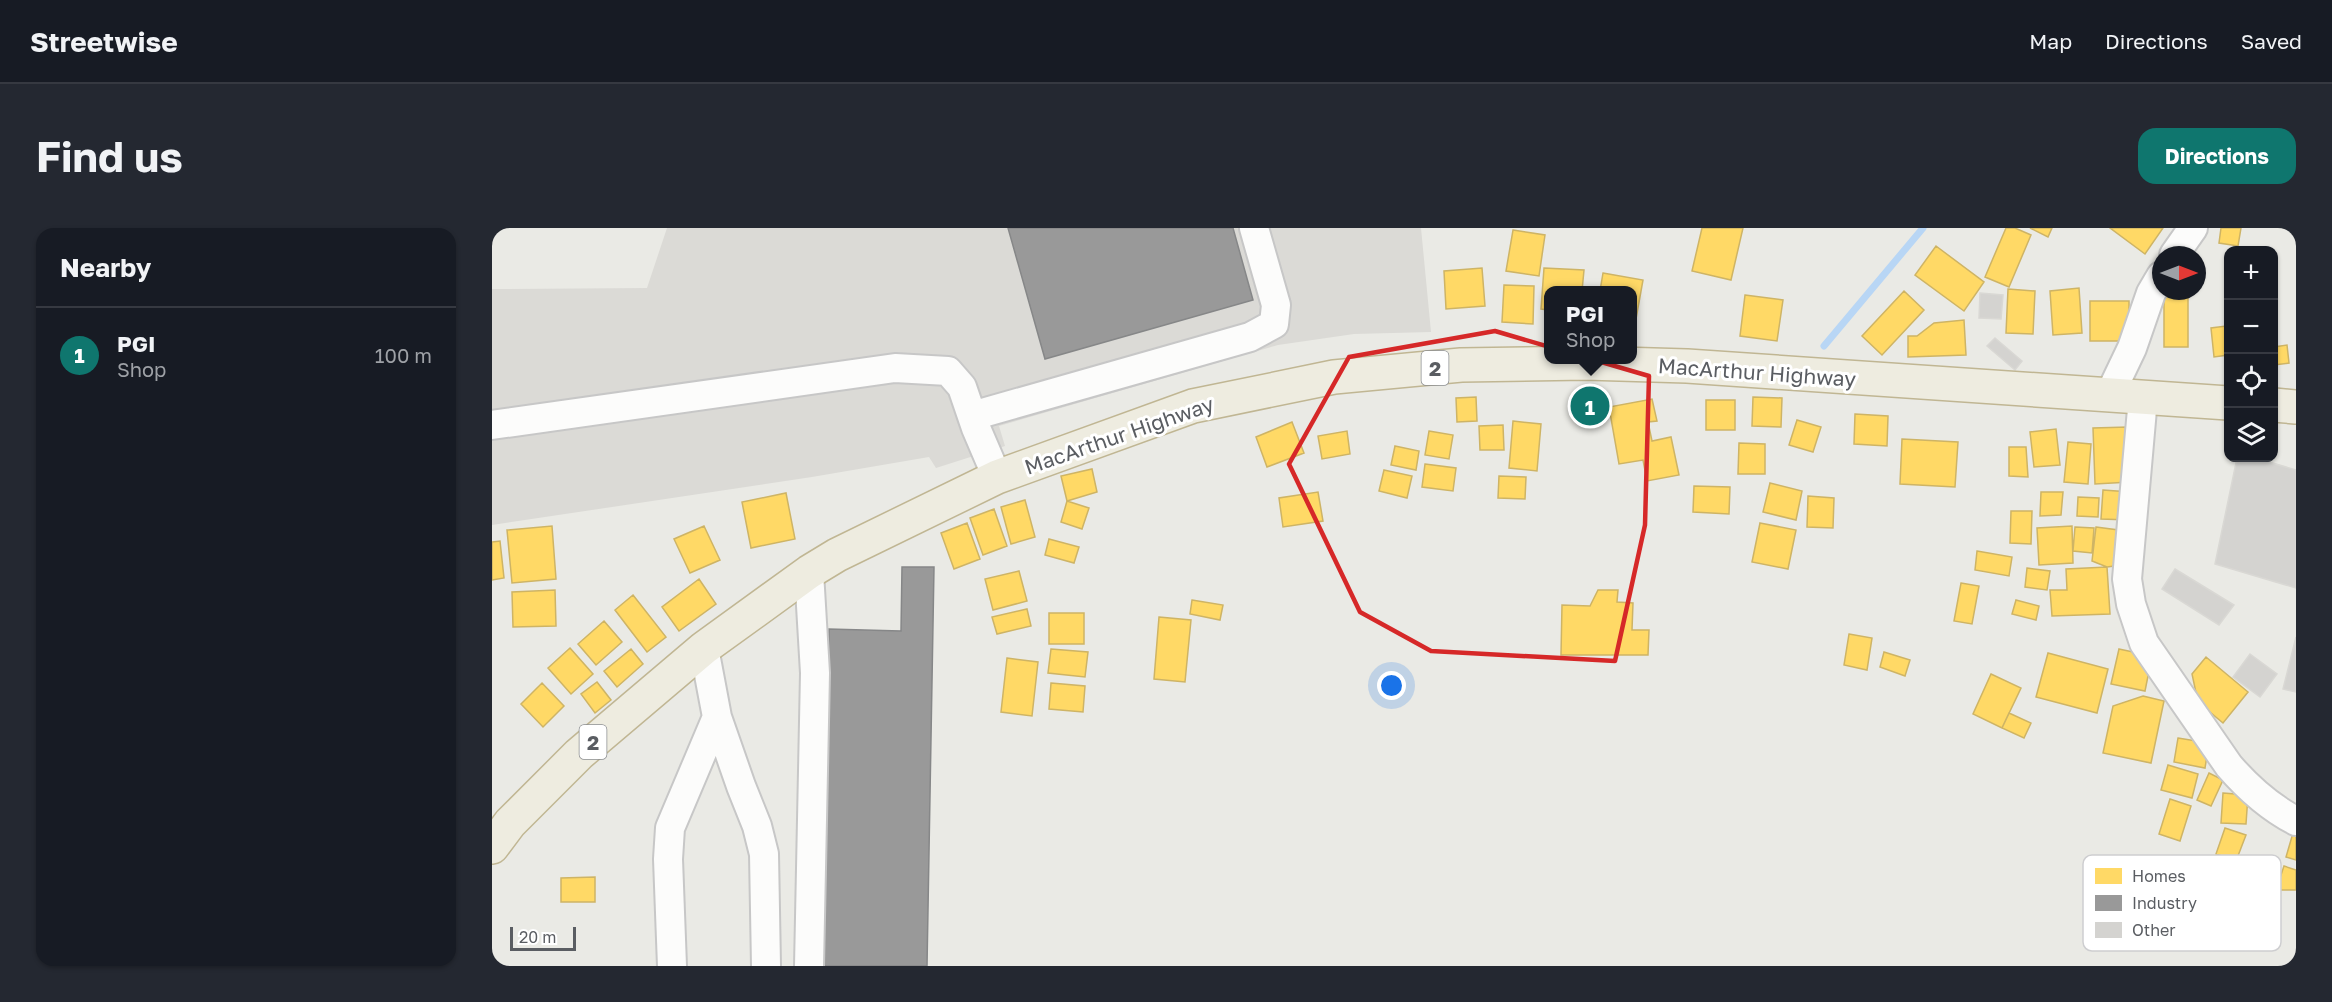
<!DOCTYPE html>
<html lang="en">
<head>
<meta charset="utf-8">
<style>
	body { margin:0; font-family:"Golos Text",sans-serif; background:#242831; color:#f1f3f6 }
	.controls { position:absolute; right:18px; top:18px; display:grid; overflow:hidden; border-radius:12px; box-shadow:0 2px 4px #0004 }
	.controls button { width:54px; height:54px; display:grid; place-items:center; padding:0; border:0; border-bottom:2px solid #363941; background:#171b24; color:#f1f3f6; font:30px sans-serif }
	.compass { position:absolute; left:1660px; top:18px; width:54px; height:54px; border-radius:50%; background:#171b24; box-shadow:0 2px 4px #0004; rotate:90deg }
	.scale { position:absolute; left:18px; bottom:15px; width:66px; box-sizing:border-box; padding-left:6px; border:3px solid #5a5d62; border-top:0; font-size:16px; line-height:21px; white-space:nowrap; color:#5a5d62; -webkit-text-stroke:4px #fff; paint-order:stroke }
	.you { position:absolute; left:900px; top:458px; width:21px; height:21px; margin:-15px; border:4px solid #fff; border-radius:50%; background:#1a73e8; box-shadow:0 0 0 9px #1a73e833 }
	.badge { display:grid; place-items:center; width:39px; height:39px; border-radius:50%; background:#0f766e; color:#fff; font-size:20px; font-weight:700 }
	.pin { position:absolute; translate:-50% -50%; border:3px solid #fff; box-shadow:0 2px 6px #0006 }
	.popup { position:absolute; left:1052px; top:58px; width:93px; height:78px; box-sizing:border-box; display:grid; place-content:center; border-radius:12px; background:#171b24; filter:drop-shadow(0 2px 4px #0005); font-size:20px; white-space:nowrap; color:#9ea1a6 }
	.popup b { font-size:22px; color:#f1f3f6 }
	.popup::after { content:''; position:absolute; left:50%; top:100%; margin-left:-12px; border:12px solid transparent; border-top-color:#171b24 }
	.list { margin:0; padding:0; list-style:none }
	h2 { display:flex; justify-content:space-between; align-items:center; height:78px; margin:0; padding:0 24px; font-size:26px }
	h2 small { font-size:20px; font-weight:400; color:#9ea1a6 }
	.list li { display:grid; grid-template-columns:39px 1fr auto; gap:18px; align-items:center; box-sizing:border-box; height:96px; padding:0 24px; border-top:2px solid #363941 }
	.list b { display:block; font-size:22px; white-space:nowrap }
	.list p { margin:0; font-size:20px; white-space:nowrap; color:#9ea1a6 }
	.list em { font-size:20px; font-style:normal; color:#9ea1a6 }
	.icon { flex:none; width:33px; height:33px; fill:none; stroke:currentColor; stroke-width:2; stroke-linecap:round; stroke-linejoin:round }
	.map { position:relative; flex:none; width:1804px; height:738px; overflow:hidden; border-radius:18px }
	header { display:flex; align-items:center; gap:36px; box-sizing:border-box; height:84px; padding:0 30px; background:#171b24; border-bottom:2px solid #363941 }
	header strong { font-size:28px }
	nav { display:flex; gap:33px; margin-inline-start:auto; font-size:21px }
	.intro { display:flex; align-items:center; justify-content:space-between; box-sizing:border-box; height:144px; padding:0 36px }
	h1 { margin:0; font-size:42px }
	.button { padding:15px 27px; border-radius:18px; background:#0f766e; color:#fff; font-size:21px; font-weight:700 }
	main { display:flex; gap:36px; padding:0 36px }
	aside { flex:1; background:#171b24; border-radius:18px; box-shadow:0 2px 4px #0004 }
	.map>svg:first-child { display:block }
</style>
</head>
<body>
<header>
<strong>Streetwise</strong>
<nav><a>Map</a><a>Directions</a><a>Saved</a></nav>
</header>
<div class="intro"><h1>Find us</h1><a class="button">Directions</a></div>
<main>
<aside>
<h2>Nearby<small></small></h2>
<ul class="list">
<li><span class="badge">1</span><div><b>PGI</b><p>Shop</p></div><em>100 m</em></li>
</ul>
</aside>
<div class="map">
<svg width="1804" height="738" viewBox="0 0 1804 738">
	<rect width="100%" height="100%" fill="#eaeae5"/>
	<path fill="#dbdad6" d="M 175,0 L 929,0 L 939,104 L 862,106 L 786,117 L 507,198 L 513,218 L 444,240 L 437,229 L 320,249 L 0,297 L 0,61 L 155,60 Z"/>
	<path fill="#ffd966" stroke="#ceb465" stroke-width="1.5" d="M 1210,0 L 1251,0 L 1239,52 L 1200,43 Z
		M 1514,0 L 1523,0 L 1539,7 L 1517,59 L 1493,49 Z
		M 1538,0 L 1560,0 L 1556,9 Z
		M 1618,0 L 1671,0 L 1653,26 Z
		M 1729,0 L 1749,0 L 1746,18 L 1727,15 Z
		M 1021,2 L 1053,7 L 1047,48 L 1014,43 Z
		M 1444,18 L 1492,54 L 1472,83 L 1423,47 Z
		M 990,40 L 993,78 L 954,81 L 952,43 Z
		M 1052,40 L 1092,42 L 1090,63 L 1056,63 L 1056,82 L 1049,81 Z
		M 1111,45 L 1151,52 L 1144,91 L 1140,91 L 1140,63 L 1108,63 Z
		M 1012,57 L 1042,58 L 1041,96 L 1010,94 Z
		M 1587,60 L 1590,105 L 1561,107 L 1558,63 Z
		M 1516,61 L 1543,63 L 1541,106 L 1514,105 Z
		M 1412,63 L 1432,82 L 1390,127 L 1370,108 Z
		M 1253,67 L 1291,72 L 1285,113 L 1248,108 Z
		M 1672,69 L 1696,69 L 1696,119 L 1672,119 Z
		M 1598,73 L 1637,73 L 1637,113 L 1598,113 Z
		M 1472,92 L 1474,127 L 1416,129 L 1416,108 L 1425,108 L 1442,95 Z
		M 1734,98 L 1736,127 L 1722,129 L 1719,100 Z
		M 1795,117 L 1797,135 L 1782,137 L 1782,119 Z
		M 984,169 L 985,193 L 965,194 L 964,170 Z
		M 1261,169 L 1290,170 L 1289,199 L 1260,198 Z
		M 1160,171 L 1165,193 L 1156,194 L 1160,213 L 1179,209 L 1187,247 L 1155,253 L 1151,232 L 1127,236 L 1117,179 Z
		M 1214,172 L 1243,172 L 1243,202 L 1214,202 Z
		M 1363,186 L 1396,188 L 1395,218 L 1362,216 Z
		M 1305,192 L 1329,199 L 1321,224 L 1297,217 Z
		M 1021,193 L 1049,196 L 1045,243 L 1017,240 Z
		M 800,194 L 812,225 L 775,239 L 764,209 Z
		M 1011,197 L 1012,222 L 988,222 L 987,198 Z
		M 1636,199 L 1638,254 L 1603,256 L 1601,200 Z
		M 1564,201 L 1568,237 L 1542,239 L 1538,204 Z
		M 855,203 L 858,226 L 830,231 L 826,208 Z
		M 937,203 L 961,207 L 957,231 L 933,227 Z
		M 1410,211 L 1466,214 L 1463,259 L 1408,256 Z
		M 1576,214 L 1599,216 L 1596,256 L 1572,254 Z
		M 1247,215 L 1273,216 L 1273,246 L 1246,246 Z
		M 903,218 L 927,223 L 924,242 L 899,237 Z
		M 1517,219 L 1534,219 L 1536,249 L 1517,248 Z
		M 933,236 L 964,240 L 961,263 L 930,259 Z
		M 600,241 L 605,264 L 575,273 L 569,248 Z
		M 892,242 L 920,248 L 915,270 L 887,263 Z
		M 1007,248 L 1034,249 L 1033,271 L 1006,270 Z
		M 1278,255 L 1310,263 L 1304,292 L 1271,284 Z
		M 1202,258 L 1238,259 L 1237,286 L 1201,284 Z
		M 1611,262 L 1638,264 L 1637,292 L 1609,291 Z
		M 826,264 L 831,293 L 791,299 L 787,270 Z
		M 1549,264 L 1571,264 L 1569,287 L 1548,288 Z
		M 294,265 L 303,311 L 259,320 L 250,274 Z
		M 1316,268 L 1342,270 L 1341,300 L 1315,299 Z
		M 1586,269 L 1607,270 L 1606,289 L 1585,288 Z
		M 533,272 L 543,309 L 519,316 L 509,279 Z
		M 575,273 L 597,280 L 590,301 L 569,294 Z
		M 502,281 L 515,318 L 491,327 L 478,290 Z
		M 1519,283 L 1540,283 L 1539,316 L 1518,315 Z
		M 475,295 L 488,331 L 462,341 L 449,305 Z
		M 1268,295 L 1304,302 L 1296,341 L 1260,334 Z
		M 60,298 L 64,351 L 20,355 L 15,302 Z
		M 212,298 L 228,332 L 198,345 L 182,311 Z
		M 1580,298 L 1581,335 L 1547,337 L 1545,300 Z
		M 1583,299 L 1602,300 L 1600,325 L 1581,323 Z
		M 1604,299 L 1634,303 L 1630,337 L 1615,339 L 1600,333 Z
		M 557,311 L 587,319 L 582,335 L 553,327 Z
		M 8,313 L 12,350 L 0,352 L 0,314 Z
		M 1485,323 L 1520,329 L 1517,348 L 1483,342 Z
		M 1615,339 L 1618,386 L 1560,388 L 1558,362 L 1575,362 L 1574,341 Z
		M 1535,340 L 1558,343 L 1555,362 L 1533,359 Z
		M 527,343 L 535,373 L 501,382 L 493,351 Z
		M 207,351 L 224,376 L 187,403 L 170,379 Z
		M 1469,355 L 1487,358 L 1480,396 L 1462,393 Z
		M 63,362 L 64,398 L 21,399 L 20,364 Z
		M 1106,362 L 1126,362 L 1125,374 L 1141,375 L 1140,402 L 1157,402 L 1156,427 L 1069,427 L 1070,377 L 1098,378 Z
		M 141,367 L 174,409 L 155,424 L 123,382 Z
		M 700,372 L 731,377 L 728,392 L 698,386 Z
		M 1524,372 L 1547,378 L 1544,392 L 1520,386 Z
		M 535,381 L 539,398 L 505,406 L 500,389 Z
		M 557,385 L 592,385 L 592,416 L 557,416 Z
		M 667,389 L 699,392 L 693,454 L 662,451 Z
		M 112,393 L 130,414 L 104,437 L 86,416 Z
		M 1357,406 L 1380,410 L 1375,442 L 1352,437 Z
		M 78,420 L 101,446 L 79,466 L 56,440 Z
		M 139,421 L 151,436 L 125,459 L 112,443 Z
		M 559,421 L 596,424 L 593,449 L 556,445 Z
		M 1627,421 L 1660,428 L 1653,463 L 1619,456 Z
		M 1392,424 L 1418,432 L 1413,448 L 1388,439 Z
		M 1556,425 L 1616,441 L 1605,485 L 1544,469 Z
		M 1714,429 L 1756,464 L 1731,495 L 1706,474 L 1700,446 Z
		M 515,430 L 546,434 L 540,488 L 509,484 Z
		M 1499,446 L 1529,460 L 1510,500 L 1481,486 Z
		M 105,454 L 119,472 L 103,485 L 89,466 Z
		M 50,455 L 72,478 L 51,499 L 29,476 Z
		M 559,455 L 593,458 L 591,484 L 557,481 Z
		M 1651,468 L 1672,473 L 1659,535 L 1611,525 L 1621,478 Z
		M 1517,485 L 1539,495 L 1532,510 L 1510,500 Z
		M 1686,510 L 1717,515 L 1713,540 L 1682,534 Z
		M 1676,537 L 1706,546 L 1700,570 L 1669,562 Z
		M 1717,545 L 1731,552 L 1719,578 L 1705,572 Z
		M 1731,565 L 1756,567 L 1754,596 L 1729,595 Z
		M 1678,571 L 1699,578 L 1688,613 L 1667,606 Z
		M 1733,600 L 1754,607 L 1744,633 L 1724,626 Z
		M 1801,605 L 1804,605 L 1804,632 L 1794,629 Z
		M 1720,631 L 1745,641 L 1732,675 L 1707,665 Z
		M 1792,638 L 1804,642 L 1804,662 L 1784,662 Z
		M 103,649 L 103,674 L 69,674 L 69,650 Z"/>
	<path fill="#999" stroke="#868788" stroke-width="1.5" d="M 516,0 L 741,0 L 761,72 L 553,131 Z
		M 410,339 L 442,339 L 435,738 L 331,738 L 337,401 L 409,403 Z"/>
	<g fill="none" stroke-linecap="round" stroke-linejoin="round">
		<path stroke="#b8d6f5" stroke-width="7" d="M 1332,118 L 1431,0"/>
	</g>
	<path fill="#d4d3d0" stroke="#d9d8d4" stroke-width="1.5" d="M 1488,65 L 1511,67 L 1509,91 L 1487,90 Z
		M 1503,110 L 1530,133 L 1523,142 L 1495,118 Z
		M 1745,230 L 1764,230 L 1804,242 L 1804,360 L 1723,336 Z
		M 1683,341 L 1742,377 L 1727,397 L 1670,361 Z
		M 1804,409 L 1804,464 L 1791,461 Z
		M 1758,426 L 1785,446 L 1768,469 L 1741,449 Z"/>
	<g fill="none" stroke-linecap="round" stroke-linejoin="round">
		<defs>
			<path id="minor" d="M 1682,27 L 1701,0
				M 1618,166 L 1640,120 L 1659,65 L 1669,48
				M 1651,170 L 1635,351 L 1639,376 L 1652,415 L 1737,538 C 1757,561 1777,579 1804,593
				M 480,188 L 758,109 L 782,96 L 784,77 L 762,0
				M 0,197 L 403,140 L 456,143 L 470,159 L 484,200 L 505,249
				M 317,344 L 323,445 L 317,738
				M 225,489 L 249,558 L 265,598 L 272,626 L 274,738
				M 180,738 L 176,631 L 178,600 L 225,489 L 212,420"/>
			<path id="highway" d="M 1782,177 L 1804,179
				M 0,619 L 18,595 L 87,526 L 212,420 L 317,344 L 345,327 L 505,249 L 701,178 L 842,149 L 969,137 L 1094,135 L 1195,138 L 1736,175"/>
		</defs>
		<use href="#minor" stroke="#c7c7c7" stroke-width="32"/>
		<use href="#highway" stroke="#c0b693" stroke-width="36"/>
		<use href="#minor" stroke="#fcfcfb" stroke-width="28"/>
		<use href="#highway" stroke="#eeece0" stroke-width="33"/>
	</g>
	<path fill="none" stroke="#d62828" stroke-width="4.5" stroke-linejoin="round" d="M 1003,103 L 1157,148 L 1153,297 L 1123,433 L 939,423 L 868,384 L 797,236 L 857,129 Z"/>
	<g text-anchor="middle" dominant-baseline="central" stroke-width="6" stroke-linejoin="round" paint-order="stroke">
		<g fill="#fff" stroke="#8c8e91" stroke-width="1.5">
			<rect x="929.5" y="123" width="27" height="34" rx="4.5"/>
			<rect x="87.5" y="497" width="27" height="34" rx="4.5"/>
		</g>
		<g font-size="20" font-weight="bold" fill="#5a5d62">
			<text x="943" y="140">2</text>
			<text x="101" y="514">2</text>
		</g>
		<g font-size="21" fill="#5a5d62" stroke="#fff">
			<text transform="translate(1265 144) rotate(4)">MacArthur Highway</text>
			<text transform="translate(627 207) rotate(-19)">MacArthur Highway</text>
		</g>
	</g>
	<rect x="1591" y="627" width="198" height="96" rx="9" fill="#fff" stroke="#ceced0" stroke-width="1.5"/>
	<rect x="1603" y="640" width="27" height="16" fill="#ffd966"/>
	<rect x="1603" y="667" width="27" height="16" fill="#999"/>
	<rect x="1603" y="694" width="27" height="16" fill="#d4d3d0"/>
	<g font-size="16" fill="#5a5d62">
		<text x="1640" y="654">Homes</text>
		<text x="1640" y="681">Industry</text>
		<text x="1640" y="708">Other</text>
	</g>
</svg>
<div class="controls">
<button>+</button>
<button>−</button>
<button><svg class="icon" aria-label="locate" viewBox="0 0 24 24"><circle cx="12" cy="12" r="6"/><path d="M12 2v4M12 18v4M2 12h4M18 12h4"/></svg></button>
<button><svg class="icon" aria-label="layers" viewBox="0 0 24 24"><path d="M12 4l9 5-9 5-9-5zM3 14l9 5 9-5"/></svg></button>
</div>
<svg class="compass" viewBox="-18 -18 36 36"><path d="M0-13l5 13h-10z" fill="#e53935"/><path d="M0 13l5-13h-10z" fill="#9ea1a6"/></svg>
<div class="scale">20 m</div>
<div class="you"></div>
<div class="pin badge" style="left:1098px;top:178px">1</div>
<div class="popup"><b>PGI</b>Shop</div>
</div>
</main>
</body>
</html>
